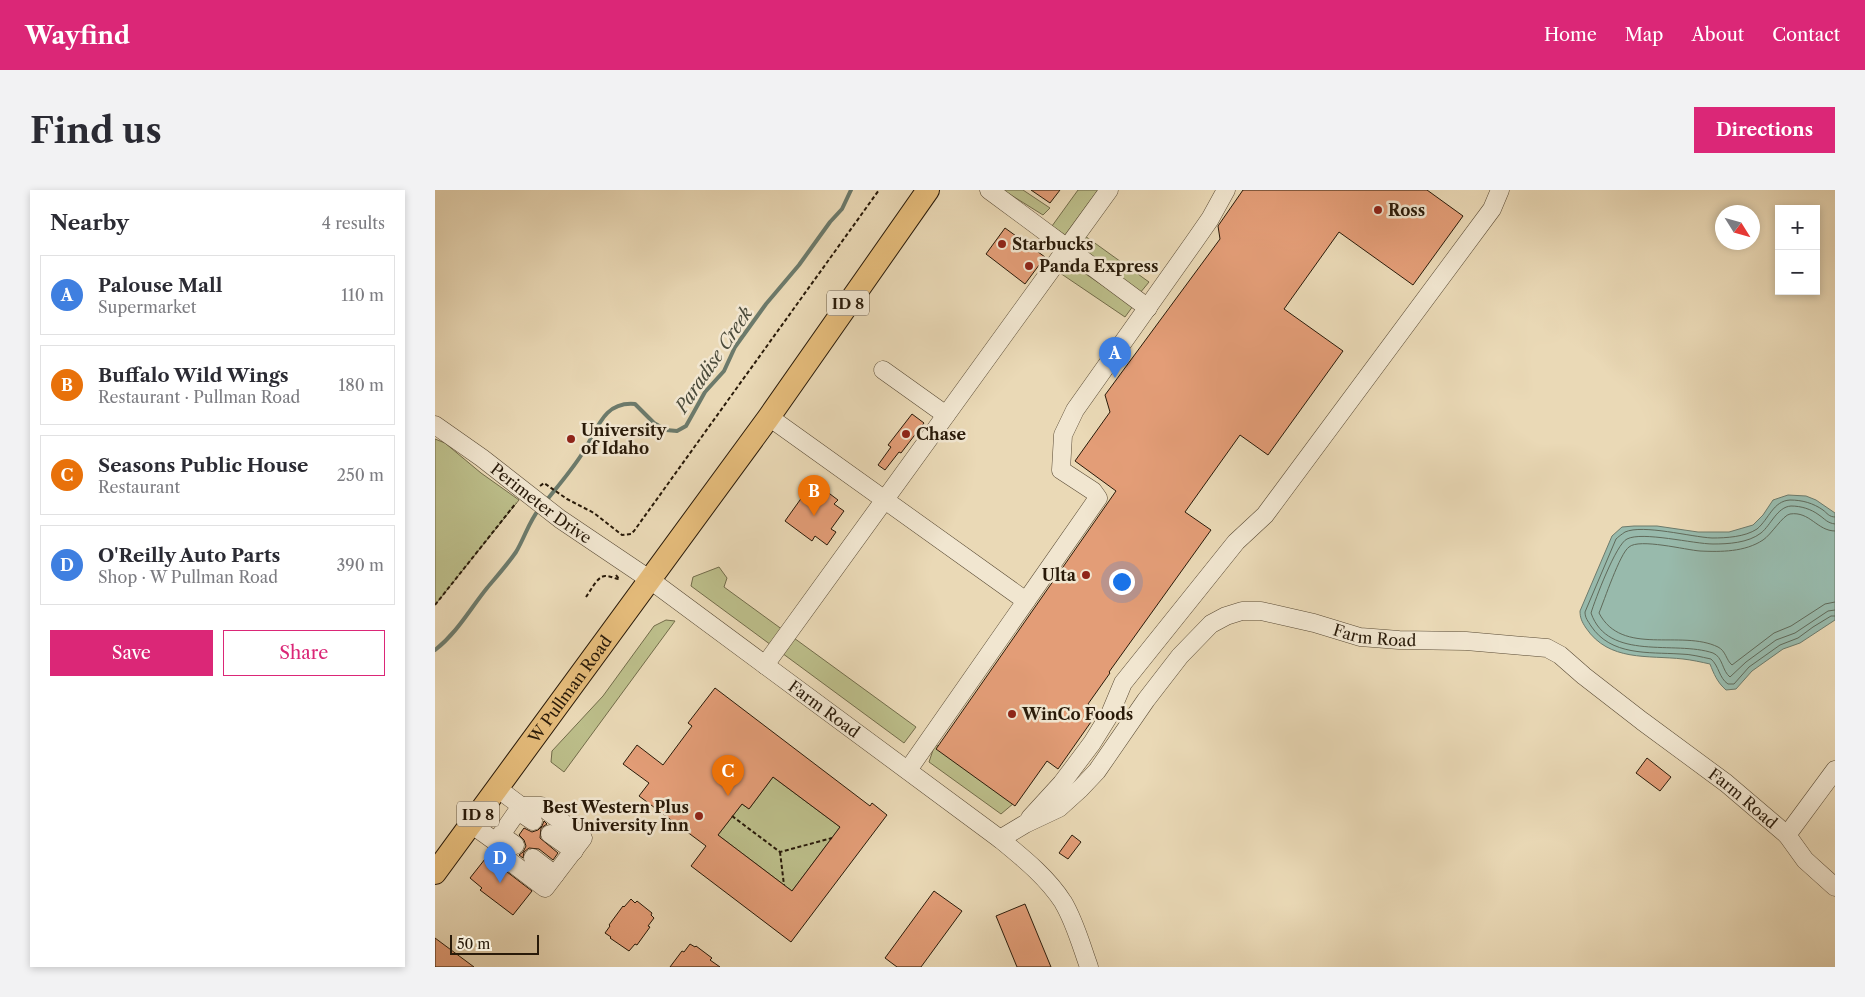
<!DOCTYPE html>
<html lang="en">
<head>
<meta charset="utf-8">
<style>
	body { margin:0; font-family:"Libre Caslon Text",serif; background:#f2f2f3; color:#2b2b33 }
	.controls { position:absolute; right:15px; top:15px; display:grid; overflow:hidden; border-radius:0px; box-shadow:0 2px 8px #0003 }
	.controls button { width:45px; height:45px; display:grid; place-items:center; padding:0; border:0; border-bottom:1px solid #e1e1e2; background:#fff; color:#2b2b33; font:25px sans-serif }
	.compass { position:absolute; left:1280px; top:15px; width:45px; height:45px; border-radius:50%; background:#fff; box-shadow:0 2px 8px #0003; rotate:127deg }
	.scale { position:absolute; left:15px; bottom:12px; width:89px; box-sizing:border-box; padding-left:5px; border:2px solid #291a09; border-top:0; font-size:14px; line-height:18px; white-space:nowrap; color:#291a09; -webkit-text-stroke:4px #f1e6d0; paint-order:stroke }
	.you { position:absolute; left:686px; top:391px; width:18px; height:18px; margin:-12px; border:4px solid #fff; border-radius:50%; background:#1a73e8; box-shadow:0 0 0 8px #1a73e833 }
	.badge { display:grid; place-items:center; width:32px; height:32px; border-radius:50%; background:#db2777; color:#fff; font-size:16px; font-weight:700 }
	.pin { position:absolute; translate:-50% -41px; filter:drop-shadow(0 1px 2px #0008) }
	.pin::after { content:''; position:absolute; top:26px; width:18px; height:15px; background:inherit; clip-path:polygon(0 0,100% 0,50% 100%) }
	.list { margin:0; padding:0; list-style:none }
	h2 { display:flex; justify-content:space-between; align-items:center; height:65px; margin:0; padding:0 20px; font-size:21px }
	h2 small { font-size:16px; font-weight:400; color:#7c7c81 }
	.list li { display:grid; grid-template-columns:32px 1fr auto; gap:15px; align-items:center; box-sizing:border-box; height:80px; margin:0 10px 10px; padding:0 10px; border:1px solid #e1e1e2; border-radius:0px }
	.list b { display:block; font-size:19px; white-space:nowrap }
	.list p { margin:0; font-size:16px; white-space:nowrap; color:#7c7c81 }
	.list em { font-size:16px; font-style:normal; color:#7c7c81 }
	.actions { display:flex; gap:10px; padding:15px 20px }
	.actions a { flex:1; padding:11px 0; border:1px solid #db2777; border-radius:0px; text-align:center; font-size:18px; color:#db2777 }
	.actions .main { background:#db2777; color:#fff }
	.map { position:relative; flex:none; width:1400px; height:777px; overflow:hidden; border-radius:0px }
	header { display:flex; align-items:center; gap:30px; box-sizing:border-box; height:70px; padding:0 25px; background:#db2777; color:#fff }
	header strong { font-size:24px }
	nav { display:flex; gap:28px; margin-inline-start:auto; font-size:18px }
	.intro { display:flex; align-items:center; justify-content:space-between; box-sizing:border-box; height:120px; padding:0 30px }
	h1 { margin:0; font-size:35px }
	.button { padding:12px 22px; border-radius:0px; background:#db2777; color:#fff; font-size:18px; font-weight:700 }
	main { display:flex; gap:30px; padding:0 30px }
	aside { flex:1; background:#fff; border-radius:0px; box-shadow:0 2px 8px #0003 }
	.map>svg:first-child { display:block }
</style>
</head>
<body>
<header>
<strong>Wayfind</strong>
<nav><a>Home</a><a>Map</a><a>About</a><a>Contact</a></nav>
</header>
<div class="intro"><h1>Find us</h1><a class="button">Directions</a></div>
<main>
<aside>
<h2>Nearby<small>4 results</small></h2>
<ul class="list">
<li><span class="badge" style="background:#3f7fe0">A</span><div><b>Palouse Mall</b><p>Supermarket</p></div><em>110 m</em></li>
<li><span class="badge" style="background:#e8710a">B</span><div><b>Buffalo Wild Wings</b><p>Restaurant · Pullman Road</p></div><em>180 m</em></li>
<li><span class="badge" style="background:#e8710a">C</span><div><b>Seasons Public House</b><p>Restaurant</p></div><em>250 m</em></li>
<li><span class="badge" style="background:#3f7fe0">D</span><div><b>O'Reilly Auto Parts</b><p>Shop · W Pullman Road</p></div><em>390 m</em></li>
</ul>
<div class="actions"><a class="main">Save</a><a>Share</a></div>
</aside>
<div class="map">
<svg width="1400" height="777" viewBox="0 0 1400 777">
	<rect width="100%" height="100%" fill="#ead9b6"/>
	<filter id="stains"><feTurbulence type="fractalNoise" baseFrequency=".004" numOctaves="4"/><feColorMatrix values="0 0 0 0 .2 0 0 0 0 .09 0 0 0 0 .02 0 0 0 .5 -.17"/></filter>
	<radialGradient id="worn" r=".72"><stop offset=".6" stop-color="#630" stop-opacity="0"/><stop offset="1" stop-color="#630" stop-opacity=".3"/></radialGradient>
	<path fill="#bcbe8a" stroke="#726c4a" d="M 568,0 L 588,0 L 615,18 L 608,25 Z
		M 643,0 L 663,0 L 630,45 L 617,36 Z
		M 650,46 L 714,92 L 705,103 L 641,58 Z
		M 633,72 L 698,116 L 690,127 L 625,83 Z
		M 0,249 L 10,253 L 46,283 L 84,310 L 0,415 Z
		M 284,377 L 292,388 L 289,397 L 481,537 L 469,553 L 256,396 L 258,387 Z
		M 231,430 L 240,431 L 129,582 L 116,572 L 117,561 L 168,506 L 219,436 Z
		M 500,554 L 579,613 L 566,624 L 494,572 Z
		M 338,587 L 405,637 L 357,701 L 283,645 L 307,614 L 314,619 Z"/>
	<path fill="#98baac" stroke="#6c7a6b" d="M 1353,305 L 1371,306 L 1381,310 L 1400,323 L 1400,430 L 1365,453 L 1348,459 L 1317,481 L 1301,499 L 1291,500 C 1282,492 1279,484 1275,474 C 1266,472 1257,470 1248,469 C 1213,465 1174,472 1151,438 C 1147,432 1145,428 1145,421 L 1177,346 L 1187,337 L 1199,336 L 1222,336 L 1263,342 L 1294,342 L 1318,335 L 1328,325 L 1338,310 Z"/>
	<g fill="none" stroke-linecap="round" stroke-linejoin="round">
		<path stroke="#606a5a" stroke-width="1" d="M 1400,327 C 1394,327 1392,323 1388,320 C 1378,313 1367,310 1355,310 C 1338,311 1334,329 1322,339 C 1310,347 1291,348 1277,348 C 1256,347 1208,334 1190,342 C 1187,344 1183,347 1181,349 L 1150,422 C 1150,428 1153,431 1156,436 C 1176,466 1213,462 1245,464 C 1256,464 1266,467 1276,469 C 1284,476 1284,488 1293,494 L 1299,494 L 1314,477 L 1345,455 L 1363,448 L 1378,437 L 1396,426 L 1400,426
			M 1400,334 C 1392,333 1390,329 1384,325 C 1376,319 1366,316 1356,316 C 1342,317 1336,335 1326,343 C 1313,353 1293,354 1278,354 C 1259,354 1207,341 1192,349 C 1181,354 1160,410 1156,423 C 1173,472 1240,450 1278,463 C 1288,467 1287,481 1295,487 L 1311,472 L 1341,450 L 1360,443 L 1393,421 L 1400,420
			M 1400,341 C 1382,341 1375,321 1355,324 C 1348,325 1336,345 1328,350 C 1310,362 1286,362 1265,361 C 1251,360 1204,348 1194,357 C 1185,363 1169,411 1164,423 C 1187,467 1246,439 1283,457 C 1291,461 1291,470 1297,475 L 1339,443 L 1356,436 L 1390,414 L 1400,412"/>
		<path stroke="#6c7a6b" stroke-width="4" d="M 111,311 C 123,296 136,281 147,264 C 162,242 167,211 200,214 L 219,233 L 231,240 L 242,241 L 251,236 L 270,202 L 289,181 L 300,157 L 331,114 L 364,75 L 395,32 L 407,19 L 416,0
			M 0,460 C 22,443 35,419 52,398 C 62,386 72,375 81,362 C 90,347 94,331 105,318"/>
	</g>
	<path fill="#e39d77" stroke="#291a09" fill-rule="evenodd" d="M 596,0 L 625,0 L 615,13 Z
		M 808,0 L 992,0 L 1028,26 L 978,95 L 904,42 L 849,119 L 908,161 L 833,265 L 805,245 L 750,322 L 776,340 L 674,482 L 675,483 L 653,514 L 663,522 L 623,579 L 612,571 L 580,616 L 501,559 L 681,301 L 640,271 L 675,222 L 670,205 L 785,49 L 783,36 Z
		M 570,38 L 610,67 L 590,94 L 551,64 Z
		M 477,224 L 489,233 L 466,263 L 464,262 L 450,280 L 443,275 L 456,257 L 453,255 Z
		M 375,296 L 388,305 L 391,301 L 403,310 L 399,314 L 409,321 L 396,339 L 401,342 L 392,355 L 380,346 L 377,351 L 350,331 Z
		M 280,498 L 435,616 L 437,613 L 452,625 L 356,752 L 256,676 L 271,656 L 204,606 L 214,593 L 188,574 L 202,555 L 228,575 L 257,536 L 253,533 ZM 338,587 L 405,637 L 357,701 L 283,645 L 307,614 L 314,619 Z
		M 1212,568 L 1236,587 L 1225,601 L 1201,583 Z
		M 109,631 L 112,634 L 106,638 L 105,648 L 123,663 L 118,670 L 104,659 L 94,658 L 89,662 L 88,668 L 84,665 L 88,662 L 91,656 L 89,650 L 84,645 L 89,638 L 97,642 L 103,640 L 107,636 Z
		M 637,645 L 646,652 L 633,669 L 624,663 Z
		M 54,664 L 59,672 L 97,701 L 78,725 L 45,700 L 47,698 L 35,688 Z
		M 499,701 L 527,721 L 486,777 L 462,777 L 450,768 Z
		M 196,709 L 200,713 L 202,711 L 217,723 L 216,725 L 219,728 L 213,736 L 215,737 L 202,755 L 200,754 L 194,761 L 175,748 L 176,747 L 170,743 L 175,736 L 174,735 L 188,716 L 189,717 Z
		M 590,714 L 616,777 L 582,777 L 561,726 Z
		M 0,748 L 39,777 L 0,777 Z
		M 255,754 L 260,757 L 261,756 L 277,768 L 275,770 L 285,777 L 235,777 L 247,761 L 249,762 Z"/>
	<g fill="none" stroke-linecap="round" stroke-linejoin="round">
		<defs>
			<g id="minor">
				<path d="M 554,0 L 713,118"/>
				<path d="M 448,180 L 511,225"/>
				<path d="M 334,227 L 591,411"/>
				<path id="s1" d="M 0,235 L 47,268 L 125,329 L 214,389 L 565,649 C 588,668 612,687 628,712 C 640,732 646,755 654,777"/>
				<path d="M 330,475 L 674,0"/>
				<path d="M 473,580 L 663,308 L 658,301 L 626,280 L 628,245 L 640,220 L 759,52 L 775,29 L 791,0"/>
				<path d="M 1400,580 L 1352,645 L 1370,670 L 1400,697"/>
				<path d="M 83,621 L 98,631"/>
				<path d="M 595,628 L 627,593 L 657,553 L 675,524 L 688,493 L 801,352 L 830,325 L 1057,19 L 1065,0"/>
				<path d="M 36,634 L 61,652 L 86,616 L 62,598"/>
				<path d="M 115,644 L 139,661"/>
				<path d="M 66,645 L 80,655"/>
				<path id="s2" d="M 565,649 L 590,634 L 624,618 L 645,599 L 662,581 L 711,510 L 745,466 L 776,434 L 791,426 L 807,421 L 826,421 L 879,433 L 925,447 L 964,450 L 1031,451 L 1112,458 L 1125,465 L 1149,486 L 1207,531 L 1291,593 L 1352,645"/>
				<path d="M 61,652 L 65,664 L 110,698 L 148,648 L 106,616 L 86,616"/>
				<path d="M 98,668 L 120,685"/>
			</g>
			<g id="major">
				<path id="s3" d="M 0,683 L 334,227 L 493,0"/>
			</g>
		</defs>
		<use href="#minor" stroke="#594a34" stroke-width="19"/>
		<use href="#major" stroke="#291a09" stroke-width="24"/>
		<path stroke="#291a09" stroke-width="2" stroke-dasharray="4 2.5" stroke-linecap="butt" d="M 105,296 L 109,293 L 132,309 L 159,323 L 187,345 L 196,344 L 199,341 L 444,0
			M 181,385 L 184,389
			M 151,407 C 156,400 163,385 171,386 C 176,386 180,389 184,389
			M 0,415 L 81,313
			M 297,626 L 345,662 L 397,648
			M 345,662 L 349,695"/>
		<use href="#minor" stroke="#f1e6d0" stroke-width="18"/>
		<use href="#major" stroke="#e5bc7b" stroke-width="22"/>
	</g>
	<g fill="#8f2418" stroke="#f1e6d0" stroke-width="2">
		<circle cx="943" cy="20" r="5"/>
		<circle cx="567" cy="54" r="5"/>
		<circle cx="594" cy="76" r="5"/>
		<circle cx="471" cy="244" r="5"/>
		<circle cx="136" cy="249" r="5"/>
		<circle cx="651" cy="385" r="5"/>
		<circle cx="577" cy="524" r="5"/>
		<circle cx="264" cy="626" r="5"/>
	</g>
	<g text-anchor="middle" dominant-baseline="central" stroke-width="5" stroke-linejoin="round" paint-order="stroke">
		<g fill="#f1e6d0" stroke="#655745" stroke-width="1">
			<rect x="392" y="100.5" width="42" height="25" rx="4"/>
			<rect x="22" y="611.5" width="42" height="25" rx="4"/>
		</g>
		<g font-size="15" font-weight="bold" fill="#291a09">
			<text x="413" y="113">ID 8</text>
			<text x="43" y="624">ID 8</text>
		</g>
		<g font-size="16" font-weight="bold" fill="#291a09" stroke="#f1e6d0" text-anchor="start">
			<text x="953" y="20">Ross</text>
			<text x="577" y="54">Starbucks</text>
			<text x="604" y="76">Panda Express</text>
			<text x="146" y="240">University<tspan x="146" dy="18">of Idaho</tspan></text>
			<text x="481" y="244">Chase</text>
			<text x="641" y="385" text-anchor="end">Ulta</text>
			<text x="587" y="524">WinCo Foods</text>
			<text x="254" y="617" text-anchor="end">Best Western Plus<tspan x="254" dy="18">University Inn</tspan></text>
		</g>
		<g font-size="16" fill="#291a09" stroke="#f1e6d0">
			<text stroke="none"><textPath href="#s1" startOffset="132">Perimeter Drive</textPath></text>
			<text stroke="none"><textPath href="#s2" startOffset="476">Farm Road</textPath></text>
			<text stroke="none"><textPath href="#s3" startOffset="228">W Pullman Road</textPath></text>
			<text stroke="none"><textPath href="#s1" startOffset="482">Farm Road</textPath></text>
			<text stroke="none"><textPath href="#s2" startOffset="896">Farm Road</textPath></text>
		</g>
		<g font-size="18" font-style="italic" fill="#4a4a3a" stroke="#f1e6d0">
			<text transform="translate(279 170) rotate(-56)">Paradise Creek</text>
		</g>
	</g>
	<rect width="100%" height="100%" filter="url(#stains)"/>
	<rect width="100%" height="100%" fill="url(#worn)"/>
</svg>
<div class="controls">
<button>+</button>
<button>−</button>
</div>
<svg class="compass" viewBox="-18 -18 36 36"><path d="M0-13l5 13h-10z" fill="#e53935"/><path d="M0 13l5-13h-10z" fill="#7c7c81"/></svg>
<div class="scale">50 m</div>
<div class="you"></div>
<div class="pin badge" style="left:680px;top:188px;background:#3f7fe0">A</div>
<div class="pin badge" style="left:379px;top:326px;background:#e8710a">B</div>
<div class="pin badge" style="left:293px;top:606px;background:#e8710a">C</div>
<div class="pin badge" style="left:65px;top:693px;background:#3f7fe0">D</div>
</div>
</main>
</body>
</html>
